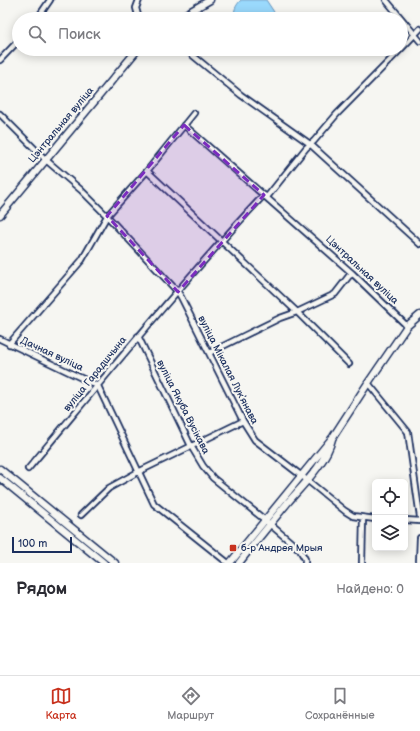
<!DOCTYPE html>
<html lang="ru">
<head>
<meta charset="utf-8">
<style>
	body { margin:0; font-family:"Balsamiq Sans",sans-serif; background:#f2f2f3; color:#2b2b33 }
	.controls { position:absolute; right:12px; bottom:12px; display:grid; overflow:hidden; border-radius:6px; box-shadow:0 2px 10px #0003 }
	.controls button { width:36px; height:36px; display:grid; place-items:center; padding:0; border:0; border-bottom:1px solid #e1e1e2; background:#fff; color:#2b2b33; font:20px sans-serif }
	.scale { position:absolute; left:12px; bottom:10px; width:60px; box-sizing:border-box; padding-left:4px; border:2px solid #1b2f5e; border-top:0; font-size:11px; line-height:14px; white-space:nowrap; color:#1b2f5e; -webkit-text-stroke:3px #f6f6f2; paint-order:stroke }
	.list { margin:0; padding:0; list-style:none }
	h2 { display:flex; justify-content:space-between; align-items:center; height:52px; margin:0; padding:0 16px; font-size:17px }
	h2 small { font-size:13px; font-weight:400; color:#7c7c81 }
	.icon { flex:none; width:22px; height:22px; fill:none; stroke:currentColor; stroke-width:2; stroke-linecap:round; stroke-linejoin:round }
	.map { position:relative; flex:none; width:420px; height:563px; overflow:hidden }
	.search { position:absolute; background:#fff; box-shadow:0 2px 10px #0003; left:12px; right:12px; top:12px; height:44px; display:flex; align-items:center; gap:10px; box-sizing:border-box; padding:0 14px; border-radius:22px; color:#7c7c81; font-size:15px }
	.sheet { height:112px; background:#fff }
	nav { display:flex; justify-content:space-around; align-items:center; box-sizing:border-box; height:56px; border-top:1px solid #e1e1e2; background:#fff; font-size:11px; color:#7c7c81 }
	nav a { display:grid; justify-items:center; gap:2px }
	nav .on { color:#c8321e }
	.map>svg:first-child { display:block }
</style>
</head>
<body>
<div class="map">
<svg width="420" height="563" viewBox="0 0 420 563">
	<rect width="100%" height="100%" fill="#f6f6f2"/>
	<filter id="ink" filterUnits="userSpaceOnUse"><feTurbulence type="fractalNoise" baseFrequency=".025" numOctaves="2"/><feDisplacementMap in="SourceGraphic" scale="8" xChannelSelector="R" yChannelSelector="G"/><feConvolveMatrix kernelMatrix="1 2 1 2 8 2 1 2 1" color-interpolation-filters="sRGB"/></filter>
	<g filter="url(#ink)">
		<path fill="#9ad9fc" stroke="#6795bd" d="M 241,0 L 266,0 L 274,12 L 269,19 L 236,19 C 232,12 236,5 241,0 Z"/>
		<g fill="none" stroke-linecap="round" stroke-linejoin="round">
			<defs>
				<path id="street" d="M 139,0 L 136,8 L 139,19
					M 386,0 L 420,41
					M 37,19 L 50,0
					M 185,49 L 241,95 L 310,144 L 420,244
					M 401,49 L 420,29
					M 0,60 L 19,40
					M 0,114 L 46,160 L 81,190 L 107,216 L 178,292 L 181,297 L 243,421 L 255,440 L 307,480 L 345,511 L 353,516 L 375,519
					M 184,125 L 353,274 L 407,326
					M 147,171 L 297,312 L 349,364
					M 138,336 L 191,446 L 203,466 L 213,478 L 265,520 L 300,550 L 305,559 L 305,563
					M 0,339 L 98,386 L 154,504 L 228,563
					M 9,344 L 82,260 L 107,216 L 147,171 L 194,113
					M 209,353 L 280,318 L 297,312 L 335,294 L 349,276 L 353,274
					M 368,383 L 408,432 L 420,517
					M 28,469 C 105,377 181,283 264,195 L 267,197 L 306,148 L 314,141 L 337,114 L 401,49
					M 81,515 L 109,488 L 138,472 L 243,421
					M 405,520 L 420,521
					M 362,563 L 363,518
					M 419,563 L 420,538"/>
				<path id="secondary" d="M 177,19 L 210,0
					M 0,215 L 138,49
					M 0,469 L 115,563
					M 0,478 L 104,563
					M 230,563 L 333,437 L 368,383 L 407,326 L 420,315
					M 239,563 C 255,542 272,522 289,501 C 304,484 327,461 332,439"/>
			</defs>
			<use href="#street" stroke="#1b2f5e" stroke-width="8"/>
			<use href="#secondary" stroke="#1b2f5e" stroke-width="9"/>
			<use href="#street" stroke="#f6f6f2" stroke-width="4.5"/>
			<use href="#secondary" stroke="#f6f6f2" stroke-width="6"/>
		</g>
	</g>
	<path fill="#7b2cbf" fill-opacity="0.2" stroke="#7b2cbf" stroke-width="3" stroke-dasharray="8 5" stroke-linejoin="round" d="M 184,125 L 264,195 L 178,292 L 107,216 Z"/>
	<rect fill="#c8321e" stroke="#f6f6f2" stroke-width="1.5" x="229" y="544" width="8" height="8" rx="2"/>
	<g text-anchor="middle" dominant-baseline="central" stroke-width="4" stroke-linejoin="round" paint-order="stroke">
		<g font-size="10" fill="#1b2f5e" stroke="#f6f6f2">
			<text transform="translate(61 125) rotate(-50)">Цэнтральная вуліца</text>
			<text transform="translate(362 270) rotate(43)">Цэнтральная вуліца</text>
			<text transform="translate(52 354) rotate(25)">Дачная вуліца</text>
			<text transform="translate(228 370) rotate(63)">вуліца Мікалая Лукʼянава</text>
			<text transform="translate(95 374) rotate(-51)">вуліца Гарадшчына</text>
			<text transform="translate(183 407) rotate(63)">вуліца Якуба Вусікава</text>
		</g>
		<g font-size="10" fill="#1b2f5e" stroke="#f6f6f2" text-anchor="start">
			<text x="241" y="548">б-р Андрея Мрыя</text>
		</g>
	</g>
</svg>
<div class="controls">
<button><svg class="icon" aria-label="locate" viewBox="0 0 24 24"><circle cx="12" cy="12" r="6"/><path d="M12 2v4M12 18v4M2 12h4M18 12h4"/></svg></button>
<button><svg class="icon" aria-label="layers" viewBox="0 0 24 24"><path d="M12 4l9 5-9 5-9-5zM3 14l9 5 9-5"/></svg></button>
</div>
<div class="scale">100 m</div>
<div class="search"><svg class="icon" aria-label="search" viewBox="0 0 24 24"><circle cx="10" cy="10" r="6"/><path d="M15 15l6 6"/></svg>Поиск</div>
</div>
<section class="sheet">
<h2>Рядом<small>Найдено: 0</small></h2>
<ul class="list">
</ul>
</section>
<nav>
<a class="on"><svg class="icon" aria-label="map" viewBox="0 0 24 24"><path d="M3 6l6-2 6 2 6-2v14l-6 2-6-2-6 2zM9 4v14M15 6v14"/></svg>Карта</a>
<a><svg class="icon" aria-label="directions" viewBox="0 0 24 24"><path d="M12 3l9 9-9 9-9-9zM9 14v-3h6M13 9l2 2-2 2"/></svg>Маршрут</a>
<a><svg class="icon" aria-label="saved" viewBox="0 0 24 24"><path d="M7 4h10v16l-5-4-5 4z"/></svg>Сохранённые</a>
</nav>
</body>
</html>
